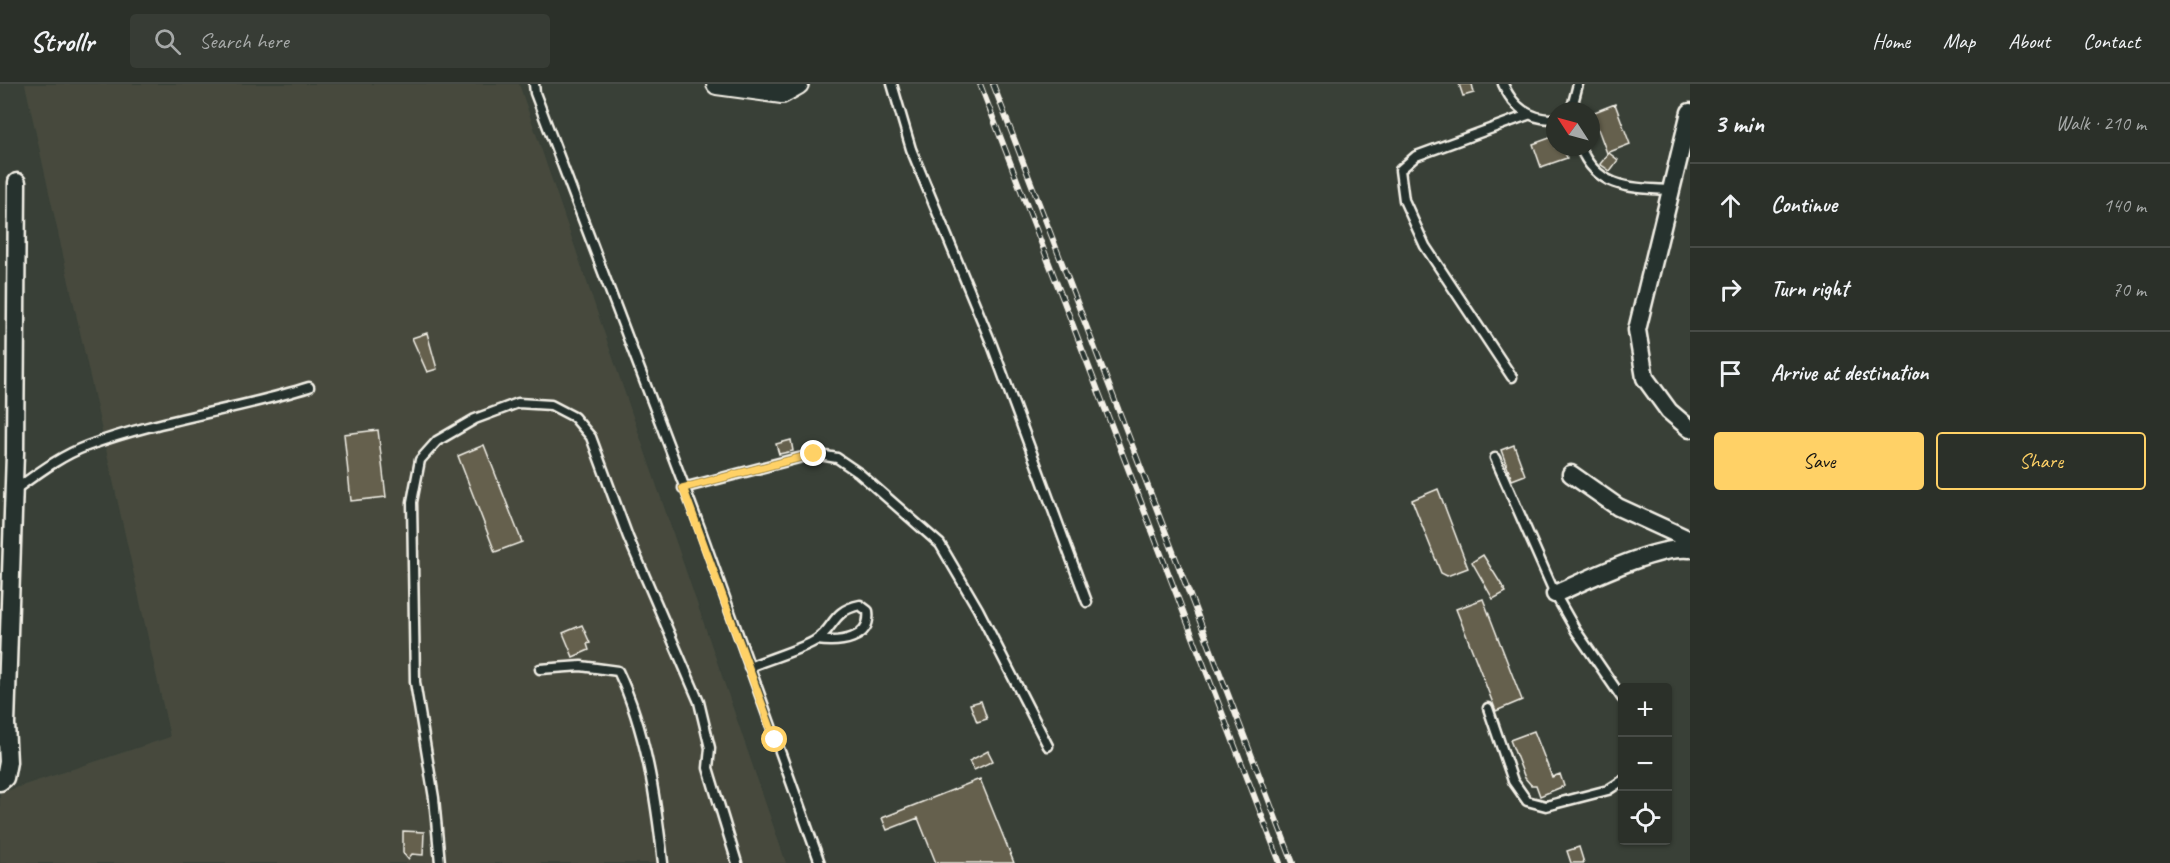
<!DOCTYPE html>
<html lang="en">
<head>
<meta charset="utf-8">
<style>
	body { margin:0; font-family:Caveat,sans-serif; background:#373c35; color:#f1f3f6 }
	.controls { position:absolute; right:18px; bottom:18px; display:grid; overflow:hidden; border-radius:6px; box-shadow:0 2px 4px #0004 }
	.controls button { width:54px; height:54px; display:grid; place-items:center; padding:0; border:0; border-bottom:2px solid #474b46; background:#2b3029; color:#f1f3f6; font:30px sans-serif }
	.compass { position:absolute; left:1546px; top:18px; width:54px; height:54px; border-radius:50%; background:#2b3029; box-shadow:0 2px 4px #0004; rotate:306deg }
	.stop { position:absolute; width:18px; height:18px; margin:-14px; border:4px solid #ffd166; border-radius:50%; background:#fff }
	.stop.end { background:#ffd166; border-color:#fff; box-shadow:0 2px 6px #0008 }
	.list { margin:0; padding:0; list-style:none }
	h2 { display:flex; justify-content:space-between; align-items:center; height:78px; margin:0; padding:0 24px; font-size:26px }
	h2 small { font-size:20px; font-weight:400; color:#a6a9a8 }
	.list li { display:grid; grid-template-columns:39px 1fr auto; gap:18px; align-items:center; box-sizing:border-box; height:84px; padding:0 24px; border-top:2px solid #474b46 }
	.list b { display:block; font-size:22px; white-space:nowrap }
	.list em { font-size:20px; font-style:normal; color:#a6a9a8 }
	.actions { display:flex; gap:12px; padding:18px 24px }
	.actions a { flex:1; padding:14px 0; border:2px solid #ffd166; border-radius:6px; text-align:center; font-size:21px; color:#ffd166 }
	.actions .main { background:#ffd166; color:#111 }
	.icon { flex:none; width:33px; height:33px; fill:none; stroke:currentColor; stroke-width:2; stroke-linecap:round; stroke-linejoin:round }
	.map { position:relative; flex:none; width:1690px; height:779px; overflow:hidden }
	header { display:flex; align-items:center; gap:36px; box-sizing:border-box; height:84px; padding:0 30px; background:#2b3029; border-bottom:2px solid #474b46 }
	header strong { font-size:28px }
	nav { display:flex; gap:33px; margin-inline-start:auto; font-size:21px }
	.search { width:420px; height:54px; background:#373c35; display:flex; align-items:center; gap:15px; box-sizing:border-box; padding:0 21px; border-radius:6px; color:#a6a9a8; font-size:22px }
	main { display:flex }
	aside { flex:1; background:#2b3029 }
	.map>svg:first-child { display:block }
</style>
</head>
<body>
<header>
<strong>Strollr</strong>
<div class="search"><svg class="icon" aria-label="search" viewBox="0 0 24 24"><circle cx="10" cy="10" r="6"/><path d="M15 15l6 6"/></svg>Search here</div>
<nav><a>Home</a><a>Map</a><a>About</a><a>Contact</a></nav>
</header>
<main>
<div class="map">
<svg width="1690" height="779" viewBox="0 0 1690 779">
	<rect width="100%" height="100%" fill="#394037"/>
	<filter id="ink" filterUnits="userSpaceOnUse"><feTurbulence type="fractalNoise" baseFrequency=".0167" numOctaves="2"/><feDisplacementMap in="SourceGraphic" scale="12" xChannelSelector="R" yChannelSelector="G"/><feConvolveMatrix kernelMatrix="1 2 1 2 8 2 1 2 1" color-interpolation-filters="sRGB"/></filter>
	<g filter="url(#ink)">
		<path fill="#464a3e" d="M 25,0 L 519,0 L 786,779 L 0,779 L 0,709 L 170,653 Z"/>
		<path fill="#65604e" stroke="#f4f1e8" stroke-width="1.5" d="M 1459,0 L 1472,0 L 1474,9 L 1463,12 Z
			M 1615,20 L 1630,60 L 1607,69 L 1592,29 Z
			M 1555,52 L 1555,63 L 1563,63 L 1567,74 L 1541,83 L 1533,60 Z
			M 1609,69 L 1618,76 L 1610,87 L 1600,80 Z
			M 427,249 L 437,285 L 427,288 L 412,254 Z
			M 378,346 L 386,413 L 351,417 L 344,350 Z
			M 791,356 L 793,367 L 779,370 L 776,360 Z
			M 484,361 L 522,458 L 495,468 L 458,372 Z
			M 1514,361 L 1525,391 L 1512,396 L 1501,366 Z
			M 1438,405 L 1468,484 L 1447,492 L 1441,489 L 1412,416 Z
			M 1483,471 L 1506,508 L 1493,515 L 1472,478 Z
			M 1483,515 L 1522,616 L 1496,627 L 1456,525 Z
			M 582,541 L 590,559 L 587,560 L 589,566 L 573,573 L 563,549 Z
			M 981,617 L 987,635 L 977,638 L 970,620 Z
			M 1534,647 L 1552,693 L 1560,690 L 1564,702 L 1540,712 L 1536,701 L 1531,701 L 1525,694 L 1510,656 Z
			M 988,667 L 993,677 L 974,686 L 969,677 Z
			M 980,695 L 1014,779 L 936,779 L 918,734 L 887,746 L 882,734 Z
			M 403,747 L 424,748 L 423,771 L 412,770 L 408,775 L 403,769 Z
			M 1579,763 L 1584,779 L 1571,779 L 1567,767 Z"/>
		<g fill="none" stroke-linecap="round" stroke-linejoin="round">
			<defs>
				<path id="service" d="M 534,0 L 535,9 L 700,444 L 820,779
					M 892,0 L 911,65 L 992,261 L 1087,518
					M 1503,0 C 1513,23 1529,36 1555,35
					M 1571,27 L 1578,0
					M 1580,63 C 1597,105 1631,104 1671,106
					M 1512,293 L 1425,162 L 1404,116 L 1400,86 L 1416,72 L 1528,31
					M 1495,374 L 1555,510 L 1576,547 L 1622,614
					M 683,404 L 814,370 L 837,374 L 859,389 L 940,460 L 978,525 L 1048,662
					M 13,407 C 37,390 60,372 87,362 C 159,335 237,326 309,303
					M 749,583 C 765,576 805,564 816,556 C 835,544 831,527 860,521 L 868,527 C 872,556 839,559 817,556
					M 540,585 L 581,582 L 618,587 C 646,646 656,715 663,779
					M 1488,624 L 1513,697 L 1527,717 L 1546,722 L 1608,706 L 1622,697
					M 440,779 L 434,714 L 415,598 L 412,418 L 420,376 L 437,357 L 475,335 L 518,319 L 551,321 L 574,333 L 591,353 L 628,453 L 699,618 L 710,664 L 708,684 L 737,779"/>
				<path id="minor" d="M 1690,28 L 1637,246 L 1645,294 L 1669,327 L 1690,345
					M 1571,390 L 1618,423 L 1690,456
					M 1555,510 C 1587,496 1657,461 1690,465
					M 0,698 L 5,694 L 8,678 L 6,640 L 15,369 L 17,98"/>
				<path id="tertiary" d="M 717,0 L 782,9 L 798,0"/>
			</defs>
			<use href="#service" stroke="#f4f1e8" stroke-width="13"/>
			<use href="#minor" stroke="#f4f1e8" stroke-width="21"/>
			<use href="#tertiary" stroke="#f4f1e8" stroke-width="24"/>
			<use href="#service" stroke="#26332d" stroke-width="8"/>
			<use href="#minor" stroke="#26332d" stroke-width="16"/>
			<use href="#tertiary" stroke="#26332d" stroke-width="20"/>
			<defs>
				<path id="rail" d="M 980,0 L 1280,779
					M 993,0 L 1293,779"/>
			</defs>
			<use href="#rail" stroke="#f4f1e8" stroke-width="6"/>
			<use href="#rail" stroke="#26332d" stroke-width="4" stroke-dasharray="11" stroke-linecap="butt"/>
		</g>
	</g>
	<g fill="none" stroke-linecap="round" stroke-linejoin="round" filter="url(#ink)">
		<path stroke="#ffd166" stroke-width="8" d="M 775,656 L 683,404 L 814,370"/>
	</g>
</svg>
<div class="controls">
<button>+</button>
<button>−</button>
<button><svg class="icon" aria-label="locate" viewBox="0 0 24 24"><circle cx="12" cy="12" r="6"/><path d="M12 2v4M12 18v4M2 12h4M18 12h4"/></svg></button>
</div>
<svg class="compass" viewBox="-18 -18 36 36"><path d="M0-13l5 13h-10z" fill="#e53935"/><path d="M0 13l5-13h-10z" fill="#a6a9a8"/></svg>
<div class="stop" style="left:775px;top:656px"></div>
<div class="stop end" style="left:814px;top:370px"></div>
</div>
<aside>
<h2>3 min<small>Walk · 210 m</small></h2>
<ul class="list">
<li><svg class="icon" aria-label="ahead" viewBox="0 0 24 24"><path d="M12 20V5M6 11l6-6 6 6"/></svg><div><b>Continue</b></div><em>140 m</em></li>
<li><svg class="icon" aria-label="right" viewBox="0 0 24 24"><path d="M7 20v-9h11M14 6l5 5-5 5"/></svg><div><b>Turn right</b></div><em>70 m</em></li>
<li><svg class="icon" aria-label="arrive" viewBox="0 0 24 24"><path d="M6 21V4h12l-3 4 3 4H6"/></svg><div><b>Arrive at destination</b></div></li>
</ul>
<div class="actions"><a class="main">Save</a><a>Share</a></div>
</aside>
</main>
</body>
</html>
